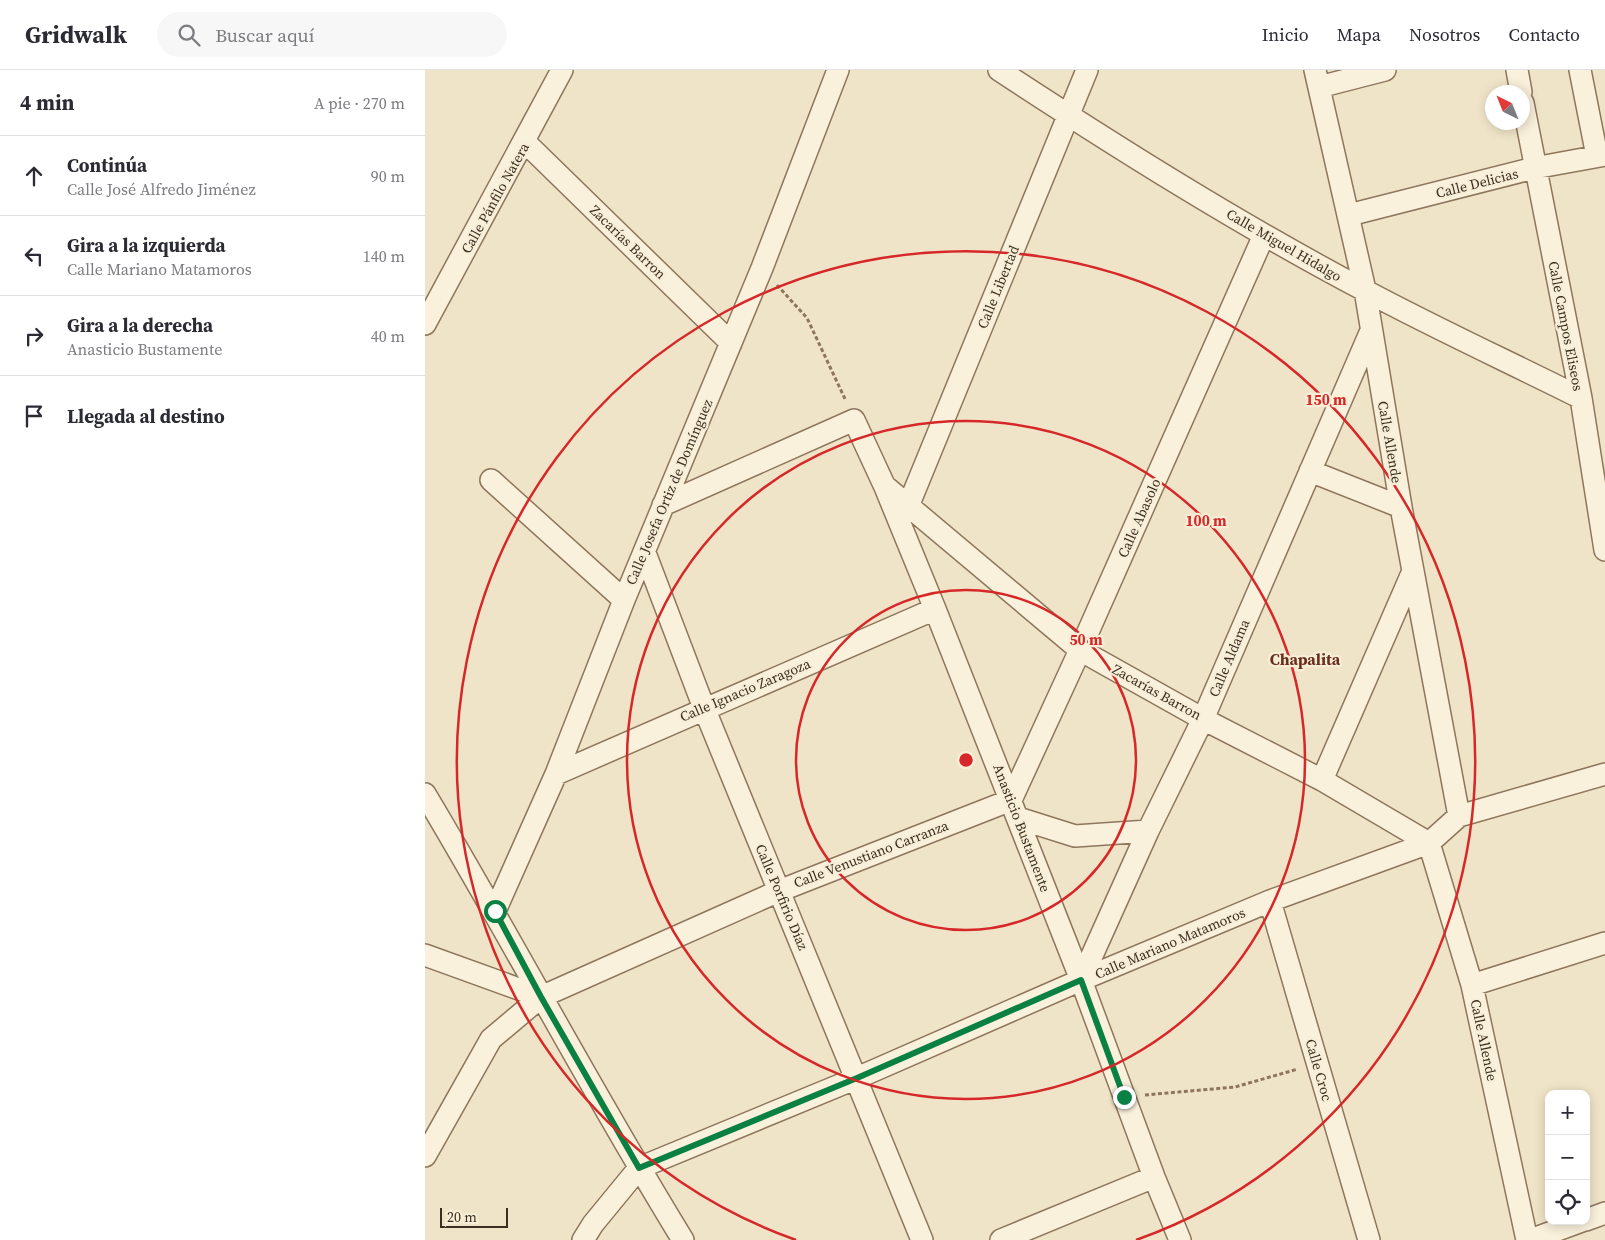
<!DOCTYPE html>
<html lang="es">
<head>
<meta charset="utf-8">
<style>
	body { margin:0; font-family:"Source Serif 4",serif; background:#f7f7f7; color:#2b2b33 }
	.controls { position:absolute; right:15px; bottom:15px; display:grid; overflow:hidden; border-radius:10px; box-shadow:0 2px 12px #0003 }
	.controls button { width:45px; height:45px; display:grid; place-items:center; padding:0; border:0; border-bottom:1px solid #e1e1e2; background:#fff; color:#2b2b33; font:25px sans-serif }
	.compass { position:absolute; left:1060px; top:15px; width:45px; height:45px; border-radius:50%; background:#fff; box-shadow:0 2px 12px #0003; rotate:317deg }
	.scale { position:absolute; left:15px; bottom:12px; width:68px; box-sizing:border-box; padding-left:5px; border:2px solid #3d2e20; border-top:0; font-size:14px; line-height:18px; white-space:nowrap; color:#3d2e20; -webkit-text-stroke:4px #f7eed8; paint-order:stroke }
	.stop { position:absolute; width:15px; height:15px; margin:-11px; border:4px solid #0b8043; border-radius:50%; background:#fff }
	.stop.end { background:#0b8043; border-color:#fff; box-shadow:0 1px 5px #0008 }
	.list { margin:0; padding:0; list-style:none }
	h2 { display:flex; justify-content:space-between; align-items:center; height:65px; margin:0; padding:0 20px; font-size:21px }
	h2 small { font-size:16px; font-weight:400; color:#7c7c81 }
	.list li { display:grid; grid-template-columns:32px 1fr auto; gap:15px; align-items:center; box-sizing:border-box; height:80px; padding:0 20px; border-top:1px solid #e1e1e2 }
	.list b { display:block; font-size:19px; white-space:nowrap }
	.list p { margin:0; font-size:16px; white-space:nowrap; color:#7c7c81 }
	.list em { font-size:16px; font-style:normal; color:#7c7c81 }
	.icon { flex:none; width:28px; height:28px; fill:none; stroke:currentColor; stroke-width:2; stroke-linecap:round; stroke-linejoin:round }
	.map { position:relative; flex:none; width:1180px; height:1170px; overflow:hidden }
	header { display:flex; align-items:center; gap:30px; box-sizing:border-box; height:70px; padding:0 25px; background:#fff; border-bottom:1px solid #e1e1e2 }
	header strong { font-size:24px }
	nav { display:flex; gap:28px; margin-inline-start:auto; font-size:18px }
	.search { width:350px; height:45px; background:#f7f7f7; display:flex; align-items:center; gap:12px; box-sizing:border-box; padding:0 18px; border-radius:28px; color:#7c7c81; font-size:19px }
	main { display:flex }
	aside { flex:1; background:#fff }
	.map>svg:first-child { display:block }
</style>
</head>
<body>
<header>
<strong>Gridwalk</strong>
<div class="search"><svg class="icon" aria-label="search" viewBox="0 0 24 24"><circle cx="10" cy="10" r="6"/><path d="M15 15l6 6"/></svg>Buscar aquí</div>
<nav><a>Inicio</a><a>Mapa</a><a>Nosotros</a><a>Contacto</a></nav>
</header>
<main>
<aside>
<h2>4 min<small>A pie · 270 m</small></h2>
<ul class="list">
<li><svg class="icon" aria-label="ahead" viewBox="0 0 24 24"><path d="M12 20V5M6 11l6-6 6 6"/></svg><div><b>Continúa</b><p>Calle José Alfredo Jiménez</p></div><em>90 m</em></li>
<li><svg class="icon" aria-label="left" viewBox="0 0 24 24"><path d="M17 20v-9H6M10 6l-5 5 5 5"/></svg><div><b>Gira a la izquierda</b><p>Calle Mariano Matamoros</p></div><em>140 m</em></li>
<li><svg class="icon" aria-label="right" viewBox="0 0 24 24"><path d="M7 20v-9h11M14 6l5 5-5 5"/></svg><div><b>Gira a la derecha</b><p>Anasticio Bustamente</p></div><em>40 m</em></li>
<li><svg class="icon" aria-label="arrive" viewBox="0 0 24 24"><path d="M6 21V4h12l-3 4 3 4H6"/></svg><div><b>Llegada al destino</b></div></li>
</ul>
</aside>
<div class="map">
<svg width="1180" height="1170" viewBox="0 0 1180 1170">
	<rect width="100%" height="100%" fill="#f0e4c8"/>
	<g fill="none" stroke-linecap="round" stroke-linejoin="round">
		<defs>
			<path id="street" d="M 574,0 C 693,78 814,154 939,220 C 1010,258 1084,292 1156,328
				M 890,0 L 940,220 L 976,437 L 1034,746
				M 1092,0 L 1096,22
				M 1155,0 L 1172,86
				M 894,17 L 960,0
				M 1098,33 L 1156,328 L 1180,480
				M 100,72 L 306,273
				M 924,145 L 1109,98 L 1180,85
				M 0,254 L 137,0
				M 885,401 L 976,437
				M 66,410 L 199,530
				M 461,417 L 655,580 L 778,649 L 897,710 L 1004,773
				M 484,434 L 662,0
				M 238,435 L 429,350 L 460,417 L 510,539 L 656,910 L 729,1107 L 755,1170
				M 220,483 L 279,638 L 497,1170
				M 131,704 L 510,539
				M 897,710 L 988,501
				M 0,724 C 88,871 168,1024 258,1170
				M 593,748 L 650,766 L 723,761
				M 1004,773 L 1047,915 L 1102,1170
				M 845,831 L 944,1170
				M 70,841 L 131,704 L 199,530 L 337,198 L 413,0
				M 0,885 L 116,927
				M 656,910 L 723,761 L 778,649 L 945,263
				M 1047,915 L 1180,873
				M 0,1086 L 66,969 L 116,927 L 354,821 L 586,730 L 655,580 L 839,165
				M 1161,1150 L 1180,1143
				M 158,1170 L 168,1154 L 214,1098 L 432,1008 L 656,910 L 845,831 L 1004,773 L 1034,746 L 1180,704
				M 576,1170 L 729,1107
				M 1105,1170 L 1157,1151"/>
		</defs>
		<use href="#street" stroke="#8d765c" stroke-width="24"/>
		<path stroke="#8d765c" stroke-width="3" stroke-dasharray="4 2.5" stroke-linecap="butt" d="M 352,215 L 382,248 L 421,331
			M 720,1025 L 810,1017 L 873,999"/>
		<use href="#street" stroke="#faf1dc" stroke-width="21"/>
	</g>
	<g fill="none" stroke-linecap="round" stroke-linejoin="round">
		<path stroke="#0b8043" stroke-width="6" d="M 70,841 L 116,927 L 214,1098 L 432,1008 L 656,910 L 699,1027"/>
	</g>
	<g fill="none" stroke="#d62828" stroke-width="2.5">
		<circle cx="541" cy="690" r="170"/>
		<circle cx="541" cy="690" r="339"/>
		<path d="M371 1170A509 509 0 1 1 711 1170"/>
	</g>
	<g text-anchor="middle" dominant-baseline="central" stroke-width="4.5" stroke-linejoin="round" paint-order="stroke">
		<g font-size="14" fill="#3d2e20" stroke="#f7eed8">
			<text transform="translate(1052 113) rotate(-14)">Calle Delicias</text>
			<text transform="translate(70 128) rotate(-61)">Calle Pánfilo Natera</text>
			<text transform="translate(203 172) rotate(44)">Zacarías Barron</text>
			<text transform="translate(859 175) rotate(30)">Calle Miguel Hidalgo</text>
			<text transform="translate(573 217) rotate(-68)">Calle Libertad</text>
			<text transform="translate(1141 256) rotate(79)">Calle Campos Eliseos</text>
			<text transform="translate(965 372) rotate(80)">Calle Allende</text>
			<text transform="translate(244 422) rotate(-67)">Calle Josefa Ortiz de Domínguez</text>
			<text transform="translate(714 448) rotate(-66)">Calle Abasolo</text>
			<text transform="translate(804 588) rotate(-67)">Calle Aldama</text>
			<text transform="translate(320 620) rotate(-23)">Calle Ignacio Zaragoza</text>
			<text transform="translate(732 622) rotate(29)">Zacarías Barron</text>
			<text transform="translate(597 758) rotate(69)">Anasticio Bustamente</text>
			<text transform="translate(446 784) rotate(-21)">Calle Venustiano Carranza</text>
			<text transform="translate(357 827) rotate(67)">Calle Porfirio Díaz</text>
			<text transform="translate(745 873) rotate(-23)">Calle Mariano Matamoros</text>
			<text transform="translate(1059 970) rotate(78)">Calle Allende</text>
			<text transform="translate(894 1000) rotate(74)">Calle Croc</text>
		</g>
		<g font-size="16" font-weight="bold" fill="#6b2e1e" stroke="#f7eed8">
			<text x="880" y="589">Chapalita</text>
		</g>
	</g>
	<circle cx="541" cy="690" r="8" fill="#d62828" stroke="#f7eed8" stroke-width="2.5"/>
	<g font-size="15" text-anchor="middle" font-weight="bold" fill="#d62828" stroke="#f7eed8" stroke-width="4.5" stroke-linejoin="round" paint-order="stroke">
		<text x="901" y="335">150 m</text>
		<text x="781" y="456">100 m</text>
		<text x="661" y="575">50 m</text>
	</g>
</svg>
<div class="controls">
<button>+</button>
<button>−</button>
<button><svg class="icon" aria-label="locate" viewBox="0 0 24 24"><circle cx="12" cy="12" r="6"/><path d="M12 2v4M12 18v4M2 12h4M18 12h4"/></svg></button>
</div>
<svg class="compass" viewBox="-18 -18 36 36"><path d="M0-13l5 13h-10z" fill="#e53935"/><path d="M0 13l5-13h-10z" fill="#7c7c81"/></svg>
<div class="scale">20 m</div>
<div class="stop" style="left:70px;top:841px"></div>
<div class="stop end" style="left:699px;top:1027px"></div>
</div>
</main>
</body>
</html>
